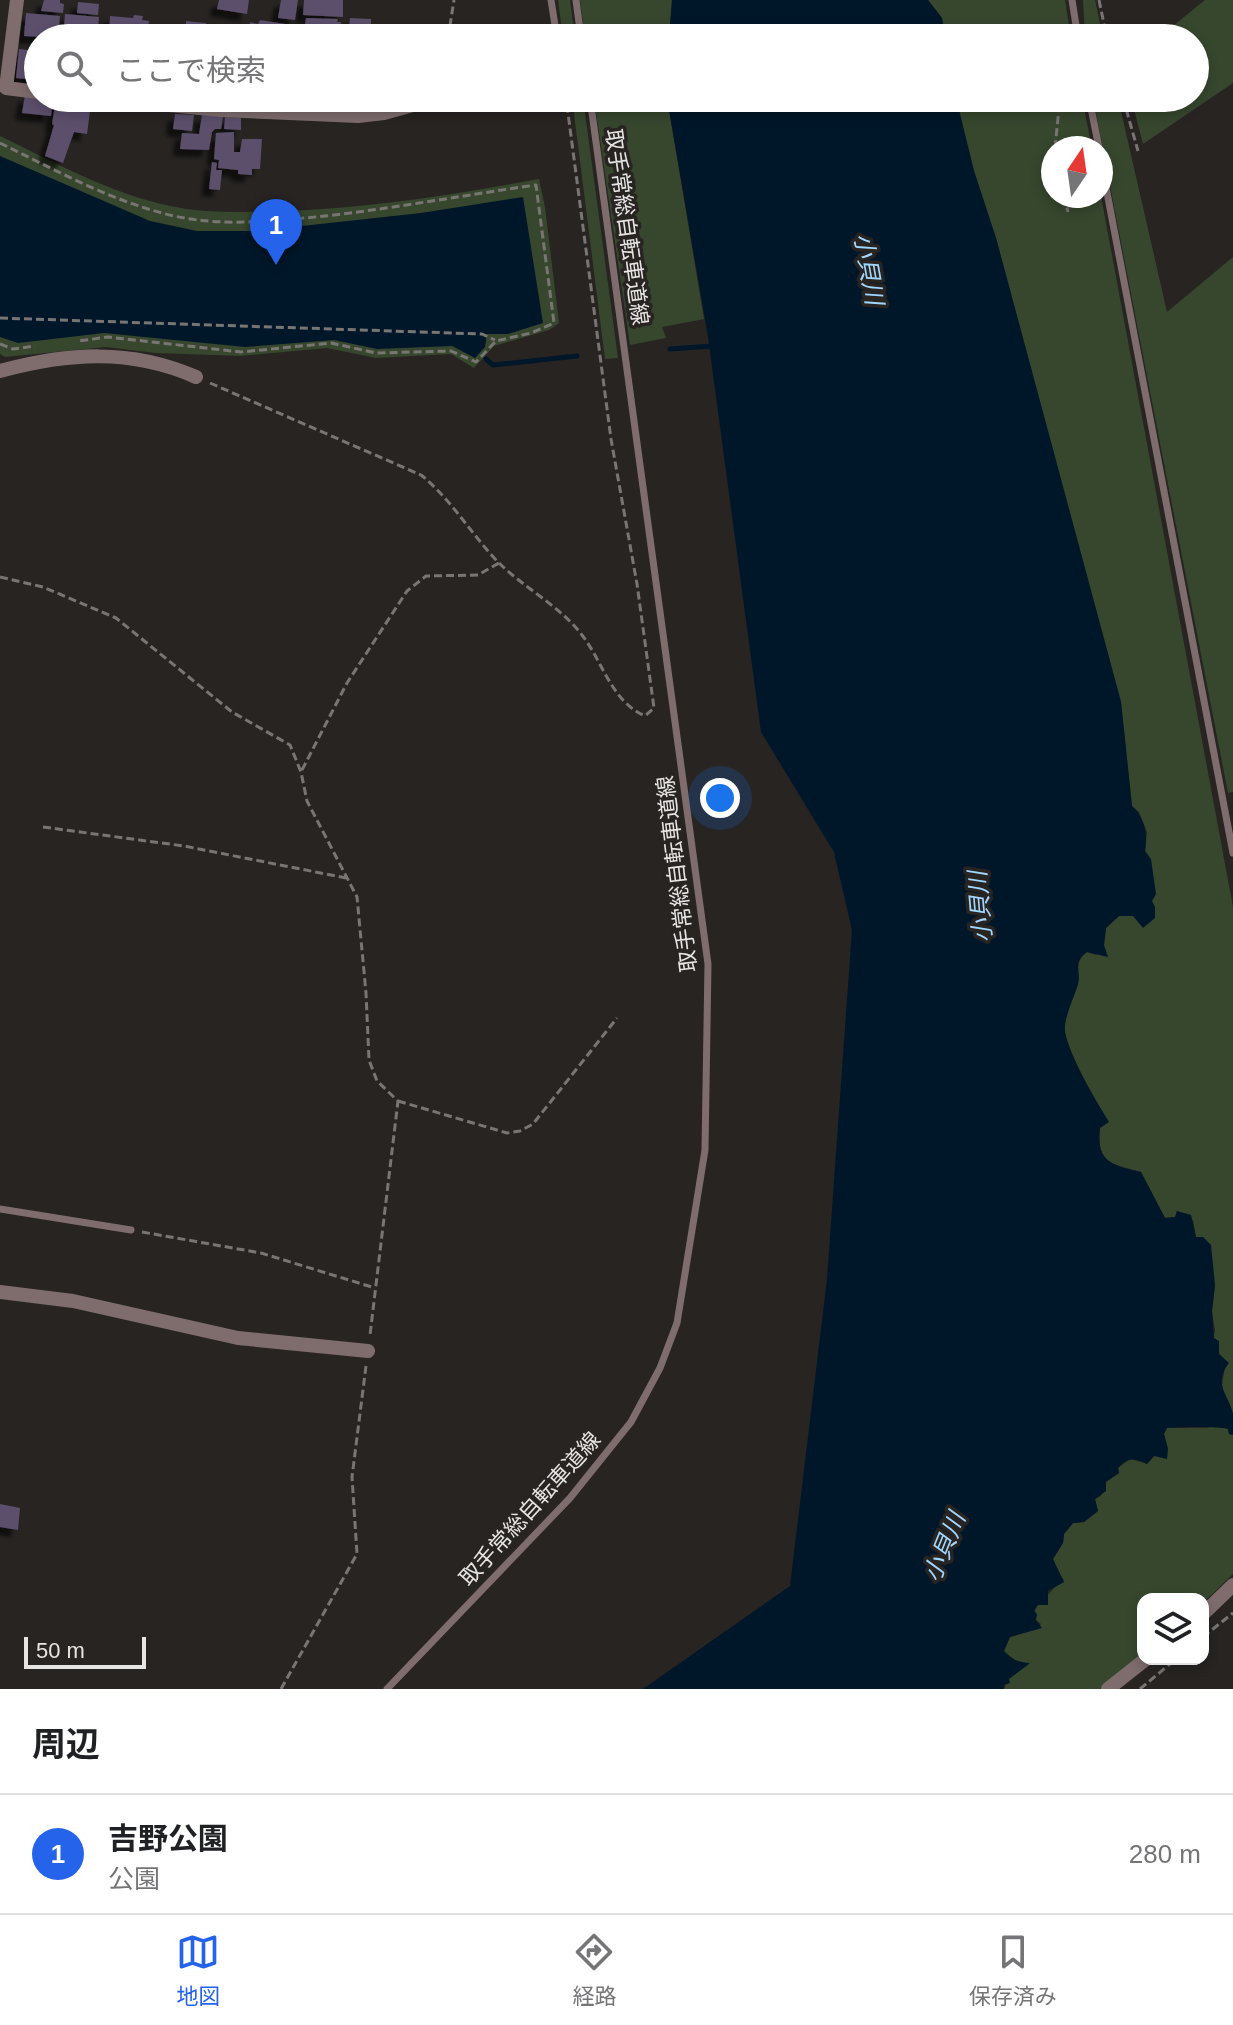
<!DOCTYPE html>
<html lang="ja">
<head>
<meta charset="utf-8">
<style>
	body { margin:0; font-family:Helvetica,"Noto Sans JP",sans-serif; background:#f2f2f2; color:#202124 }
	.controls { position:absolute; right:24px; bottom:24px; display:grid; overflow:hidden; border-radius:16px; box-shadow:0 4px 12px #0003 }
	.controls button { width:72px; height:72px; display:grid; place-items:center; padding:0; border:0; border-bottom:2px solid #e0e0e0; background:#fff; color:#202124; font:40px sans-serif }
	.compass { position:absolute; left:1041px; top:136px; width:72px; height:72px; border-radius:50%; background:#fff; box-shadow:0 4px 12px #0003; rotate:13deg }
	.scale { position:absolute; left:24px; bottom:20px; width:122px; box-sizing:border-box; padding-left:8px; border:4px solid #e7e5e3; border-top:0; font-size:22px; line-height:28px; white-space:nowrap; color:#e7e5e3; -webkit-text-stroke:6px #272422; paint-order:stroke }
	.you { position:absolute; left:720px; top:798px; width:28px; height:28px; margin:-20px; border:6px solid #fff; border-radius:50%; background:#1a73e8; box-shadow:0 0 0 12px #1a73e833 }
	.badge { display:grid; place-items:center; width:52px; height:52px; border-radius:50%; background:#2563eb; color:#fff; font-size:26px; font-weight:700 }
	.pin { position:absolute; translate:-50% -66px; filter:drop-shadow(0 2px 4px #0008) }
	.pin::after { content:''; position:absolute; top:42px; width:28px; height:24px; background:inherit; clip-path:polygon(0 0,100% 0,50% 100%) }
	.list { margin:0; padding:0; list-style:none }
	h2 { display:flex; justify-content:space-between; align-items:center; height:104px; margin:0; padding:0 32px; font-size:34px }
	h2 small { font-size:26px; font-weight:400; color:#757577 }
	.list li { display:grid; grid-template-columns:52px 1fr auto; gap:24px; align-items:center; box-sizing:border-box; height:120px; padding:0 32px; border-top:2px solid #e0e0e0 }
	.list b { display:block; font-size:30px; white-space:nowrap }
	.list p { margin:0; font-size:26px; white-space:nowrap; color:#757577 }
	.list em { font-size:26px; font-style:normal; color:#757577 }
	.icon { flex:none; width:44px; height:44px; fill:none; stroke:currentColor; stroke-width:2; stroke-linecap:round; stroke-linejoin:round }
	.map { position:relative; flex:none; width:1233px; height:1689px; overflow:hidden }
	.search { position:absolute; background:#fff; box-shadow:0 4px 12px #0003; left:24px; right:24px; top:24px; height:88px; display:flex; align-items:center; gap:20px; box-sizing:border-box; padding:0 28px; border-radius:44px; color:#757577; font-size:30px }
	.sheet { height:224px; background:#fff }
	nav { display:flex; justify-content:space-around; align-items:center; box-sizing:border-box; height:112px; border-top:2px solid #e0e0e0; background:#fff; font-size:22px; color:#757577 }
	nav a { display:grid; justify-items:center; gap:4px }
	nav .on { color:#2563eb }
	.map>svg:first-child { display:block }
</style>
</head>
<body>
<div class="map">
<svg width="1233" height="1689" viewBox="0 0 1233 1689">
	<defs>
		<filter id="shadow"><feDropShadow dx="-7" dy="7" stdDeviation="2" flood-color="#0009"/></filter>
	</defs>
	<rect width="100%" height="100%" fill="#272422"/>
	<path fill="#37472e" d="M 558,0 L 570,0 L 575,38 L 563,38 Z
		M 580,0 L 672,0 L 669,38 L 585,38 Z
		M 928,0 L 1065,0 L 1071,38 L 945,38 L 942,18 Z
		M 1083,0 L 1095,0 L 1103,38 L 1085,38 Z
		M 1205,0 L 1233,0 L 1233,83 L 1143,144 L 1131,98 L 1195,98 L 1195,38 L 1158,38 Z
		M 572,98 L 583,98 L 618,358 L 605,359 Z
		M 594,98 L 667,98 L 704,319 L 662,327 L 666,338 L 630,345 Z
		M 956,98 L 1082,98 L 1092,148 L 1053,148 L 1053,196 L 1101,196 L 1233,907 L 1233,1413 L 1225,1398 L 1222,1385 L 1225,1367 L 1213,1338 L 1215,1331 L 1212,1311 L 1215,1285 L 1196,1237 L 1193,1220 L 1177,1211 L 1175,1217 L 1165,1218 L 1141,1172 C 1111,1164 1096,1163 1100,1128 L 1108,1121 C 1095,1099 1070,1057 1065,1032 C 1063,1019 1074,998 1078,984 C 1081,971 1073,963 1087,952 L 1096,955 L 1104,945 L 1106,928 L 1119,916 L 1133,916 L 1151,901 L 1145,852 L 1147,832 L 1139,812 L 1132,806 L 1121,702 L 996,238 L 974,171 Z
		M 1093,98 L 1118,98 L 1167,312 L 1233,257 L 1233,792 L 1228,793 Z
		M 0,136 C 60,165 120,199 187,209 C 217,213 248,212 278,211 C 366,209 452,195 539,179 L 545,207 L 559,323 L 549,330 L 494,346 L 474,368 L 451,354 L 376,358 L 327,348 L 241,356 L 156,353 L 106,347 L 5,357 L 0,354 Z
		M 1217,1425 L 1228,1429 L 1229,1434 L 1233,1435 L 1233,1574 L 1203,1603 L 1203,1599 L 1143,1599 L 1143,1654 L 1100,1689 L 1004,1689 L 1008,1679 L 1029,1664 L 1017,1662 L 1004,1651 L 1010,1637 L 1037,1629 L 1041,1624 L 1036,1620 L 1035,1607 C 1048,1598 1050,1589 1064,1580 L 1057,1572 L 1053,1559 L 1063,1543 L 1064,1534 L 1073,1523 L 1084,1522 L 1098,1511 L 1095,1499 L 1101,1496 L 1105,1482 L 1119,1473 L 1118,1468 L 1130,1459 L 1147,1464 L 1154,1456 L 1162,1456 L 1168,1449 L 1164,1434 L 1167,1428 L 1207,1428 Z"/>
	<path fill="#001729" d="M 672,0 L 928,0 L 942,18 L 945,38 L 669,38 Z
		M 667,98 L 956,98 L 974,171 L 996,238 L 1121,702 L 1132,806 C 1145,818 1148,835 1145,851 L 1151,859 L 1156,894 L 1152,901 L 1155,907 L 1155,918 L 1143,928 L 1133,916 L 1119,916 L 1106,928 L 1104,945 L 1108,957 L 1087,952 C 1072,962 1081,971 1078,984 C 1074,998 1063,1019 1065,1032 C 1070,1058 1095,1099 1109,1122 L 1100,1128 C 1096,1162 1111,1165 1141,1172 L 1165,1218 L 1175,1217 L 1177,1211 L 1191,1215 L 1196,1237 L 1203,1237 L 1211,1245 L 1215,1285 L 1212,1311 L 1214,1338 L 1219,1341 L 1219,1354 L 1229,1363 C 1212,1385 1229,1394 1233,1414 C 1233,1420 1233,1429 1233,1435 L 1229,1434 L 1228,1429 C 1218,1426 1179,1427 1167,1428 L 1164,1434 L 1168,1449 L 1167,1459 L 1154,1456 L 1147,1464 C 1135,1458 1128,1457 1118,1468 L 1119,1473 L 1106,1482 L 1106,1491 L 1095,1499 L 1098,1511 L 1084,1522 L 1073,1523 L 1064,1534 L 1063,1543 L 1053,1559 L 1064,1582 L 1048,1591 L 1048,1605 L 1038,1605 L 1034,1611 L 1037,1614 L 1036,1620 L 1042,1628 L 1010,1637 L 1004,1651 C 1012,1660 1018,1662 1030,1663 L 1009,1679 L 1010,1683 L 1004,1685 L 1004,1689 L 643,1689 L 790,1586 L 827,1279 L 852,930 L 834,852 L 761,732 L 708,337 Z
		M 0,156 L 150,221 L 197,231 L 256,231 L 421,213 L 523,197 L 543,323 L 508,334 L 487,334 L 485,347 L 475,358 L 452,346 L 377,349 L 334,340 L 245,347 L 104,333 L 18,343 L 0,337 Z"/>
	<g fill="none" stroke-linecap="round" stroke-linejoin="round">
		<path stroke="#001729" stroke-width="5" d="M 670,349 L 713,346
			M 486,359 L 493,365 L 577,356"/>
	</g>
	<path fill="#5b4f6c" filter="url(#shadow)" d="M 44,0 L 60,0 L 60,3 L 64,4 L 63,13 L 41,11 Z
		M 219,0 L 249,0 L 247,14 L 217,9 Z
		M 281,0 L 298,0 L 295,20 L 278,18 Z
		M 304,0 L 343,0 L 343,17 L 303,15 Z
		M 78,2 L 99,4 L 98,15 L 77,13 Z
		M 26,13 L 60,16 L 58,38 L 24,36 Z
		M 65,14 L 99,17 L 97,38 L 63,38 Z
		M 134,15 L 143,16 L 142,20 L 149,21 L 147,38 L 109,38 L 110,16 L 133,18 Z
		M 306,18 L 338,19 L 337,22 L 341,22 L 338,38 L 303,38 Z
		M 350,18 L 371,19 L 371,30 L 394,28 L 394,38 L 348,38 Z
		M 260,20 L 298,26 L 296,38 L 248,38 L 250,22 L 258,24 Z
		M 186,21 L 206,23 L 205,33 L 186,32 Z
		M 207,25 L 245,27 L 244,38 L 207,38 Z
		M 167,31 L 200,34 L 200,38 L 167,38 Z
		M 19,49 L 38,51 L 35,80 L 16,78 Z
		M 25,95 L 53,99 L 51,116 L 22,113 Z
		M 244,98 L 271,98 L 271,104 L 244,103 Z
		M 295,98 L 313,98 L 312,107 L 294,105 Z
		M 339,98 L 356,98 L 355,107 L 338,106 Z
		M 56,99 L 91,104 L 87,134 L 74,132 L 63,163 L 45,156 L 54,125 L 52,124 Z
		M 175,114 L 194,115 L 192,131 L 173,129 Z
		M 202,115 L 223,117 L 221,129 L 215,129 L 212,132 L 209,150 L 180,149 L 182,133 L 199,134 Z
		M 225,117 L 241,118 L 241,130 L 224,129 Z
		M 234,132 L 234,152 L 240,152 L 242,139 L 262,139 L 260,169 L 252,169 L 252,175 L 238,174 L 238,170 L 218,168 L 219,160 L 214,159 L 216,133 Z
		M 212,162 L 217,163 L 216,170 L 222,170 L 220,190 L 209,189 Z
		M 0,1504 L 20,1508 L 18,1530 L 0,1527 Z"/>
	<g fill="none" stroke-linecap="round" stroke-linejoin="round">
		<path stroke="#787573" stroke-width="3" stroke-dasharray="8 4" stroke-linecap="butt" d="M 1099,0 L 1107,38
			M 448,38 L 454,0
			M 1123,98 L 1138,151
			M 0,143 C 55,170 113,202 174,216 C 224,227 274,221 325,216 C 396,208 465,195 536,185 L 554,323 L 531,333 L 496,341 L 476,362 L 451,351 L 376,353 L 331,343 L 241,352 L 108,337 L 78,341
			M 1055,148 L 1060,98
			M 1064,196 L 1068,212
			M 0,318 L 482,334 L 495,340
			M 0,344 L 13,349 L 35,346
			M 210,383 L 421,475 C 451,499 471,534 498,562 C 524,588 560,606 582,635 C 603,662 611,701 645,716 L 654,708 L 637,584 L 611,439 L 566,98
			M 0,577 L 43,587 L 116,618 L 232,712 L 290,745 L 301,772 L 307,801 L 357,897 L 366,993 L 369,1060 L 377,1081 L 398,1101 L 370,1335
			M 302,770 L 347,683 L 407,591 L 426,576 L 478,575 L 499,563
			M 43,827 L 184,846 L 346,878
			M 398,1101 L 507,1133 L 520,1131 L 533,1124 L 617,1018
			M 142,1232 L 261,1253 L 375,1288
			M 1203,1637 L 1233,1613
			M 281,1689 L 357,1554 L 352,1477 L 366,1366
			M 1140,1689 L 1176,1659"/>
		<path stroke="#7f6d6e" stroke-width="7" d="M 551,0 L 557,38
			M 576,0 L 581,38
			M 1072,0 L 1078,38
			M 1089,98 L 1099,148
			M 1101,161 L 1233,853
			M 0,1209 L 131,1230
			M 387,1689 L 570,1498 L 631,1422 L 660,1368 L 677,1323 L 705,1150 L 708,964 L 590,98"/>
		<path stroke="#7f6d6e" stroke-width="14" d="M 17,0 L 6,88 L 38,92
			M 98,98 L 220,110 L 358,116 L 384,113 L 438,98
			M 0,371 C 68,353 130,348 196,377
			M 0,1292 L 73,1301 L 238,1338 L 368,1351
			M 1203,1614 L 1233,1585
			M 1108,1689 L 1146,1659"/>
	</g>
	<g text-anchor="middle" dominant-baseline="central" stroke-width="7" stroke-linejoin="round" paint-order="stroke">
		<g font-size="22" fill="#e7e5e3" stroke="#272422">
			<text transform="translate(627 227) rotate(82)">取手常総自転車道線</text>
			<text transform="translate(677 874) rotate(-97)">取手常総自転車道線</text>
			<text transform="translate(530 1509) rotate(-48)">取手常総自転車道線</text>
		</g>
		<g font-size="24" font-style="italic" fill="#a1d6ff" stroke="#272422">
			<text transform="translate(869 269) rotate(80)">小貝川</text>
			<text transform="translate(980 907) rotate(-95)">小貝川</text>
			<text transform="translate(944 1547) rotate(-68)">小貝川</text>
		</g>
	</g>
</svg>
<div class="controls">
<button><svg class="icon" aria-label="layers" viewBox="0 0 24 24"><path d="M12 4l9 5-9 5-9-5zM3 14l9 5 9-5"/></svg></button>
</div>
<svg class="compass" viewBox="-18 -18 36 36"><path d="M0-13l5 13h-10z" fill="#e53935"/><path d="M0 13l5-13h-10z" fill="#757577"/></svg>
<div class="scale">50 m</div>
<div class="you"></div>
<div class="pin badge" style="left:276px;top:265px">1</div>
<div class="search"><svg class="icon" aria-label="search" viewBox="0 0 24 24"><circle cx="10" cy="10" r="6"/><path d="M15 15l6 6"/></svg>ここで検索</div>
</div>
<section class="sheet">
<h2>周辺<small></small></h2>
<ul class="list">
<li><span class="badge">1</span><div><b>吉野公園</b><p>公園</p></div><em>280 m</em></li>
</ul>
</section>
<nav>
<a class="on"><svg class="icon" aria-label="map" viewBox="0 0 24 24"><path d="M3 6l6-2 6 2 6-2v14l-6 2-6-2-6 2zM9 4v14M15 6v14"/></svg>地図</a>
<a><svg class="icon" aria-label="directions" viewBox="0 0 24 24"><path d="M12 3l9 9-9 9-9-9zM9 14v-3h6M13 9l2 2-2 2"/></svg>経路</a>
<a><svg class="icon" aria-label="saved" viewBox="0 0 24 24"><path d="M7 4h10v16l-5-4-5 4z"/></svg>保存済み</a>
</nav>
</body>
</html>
